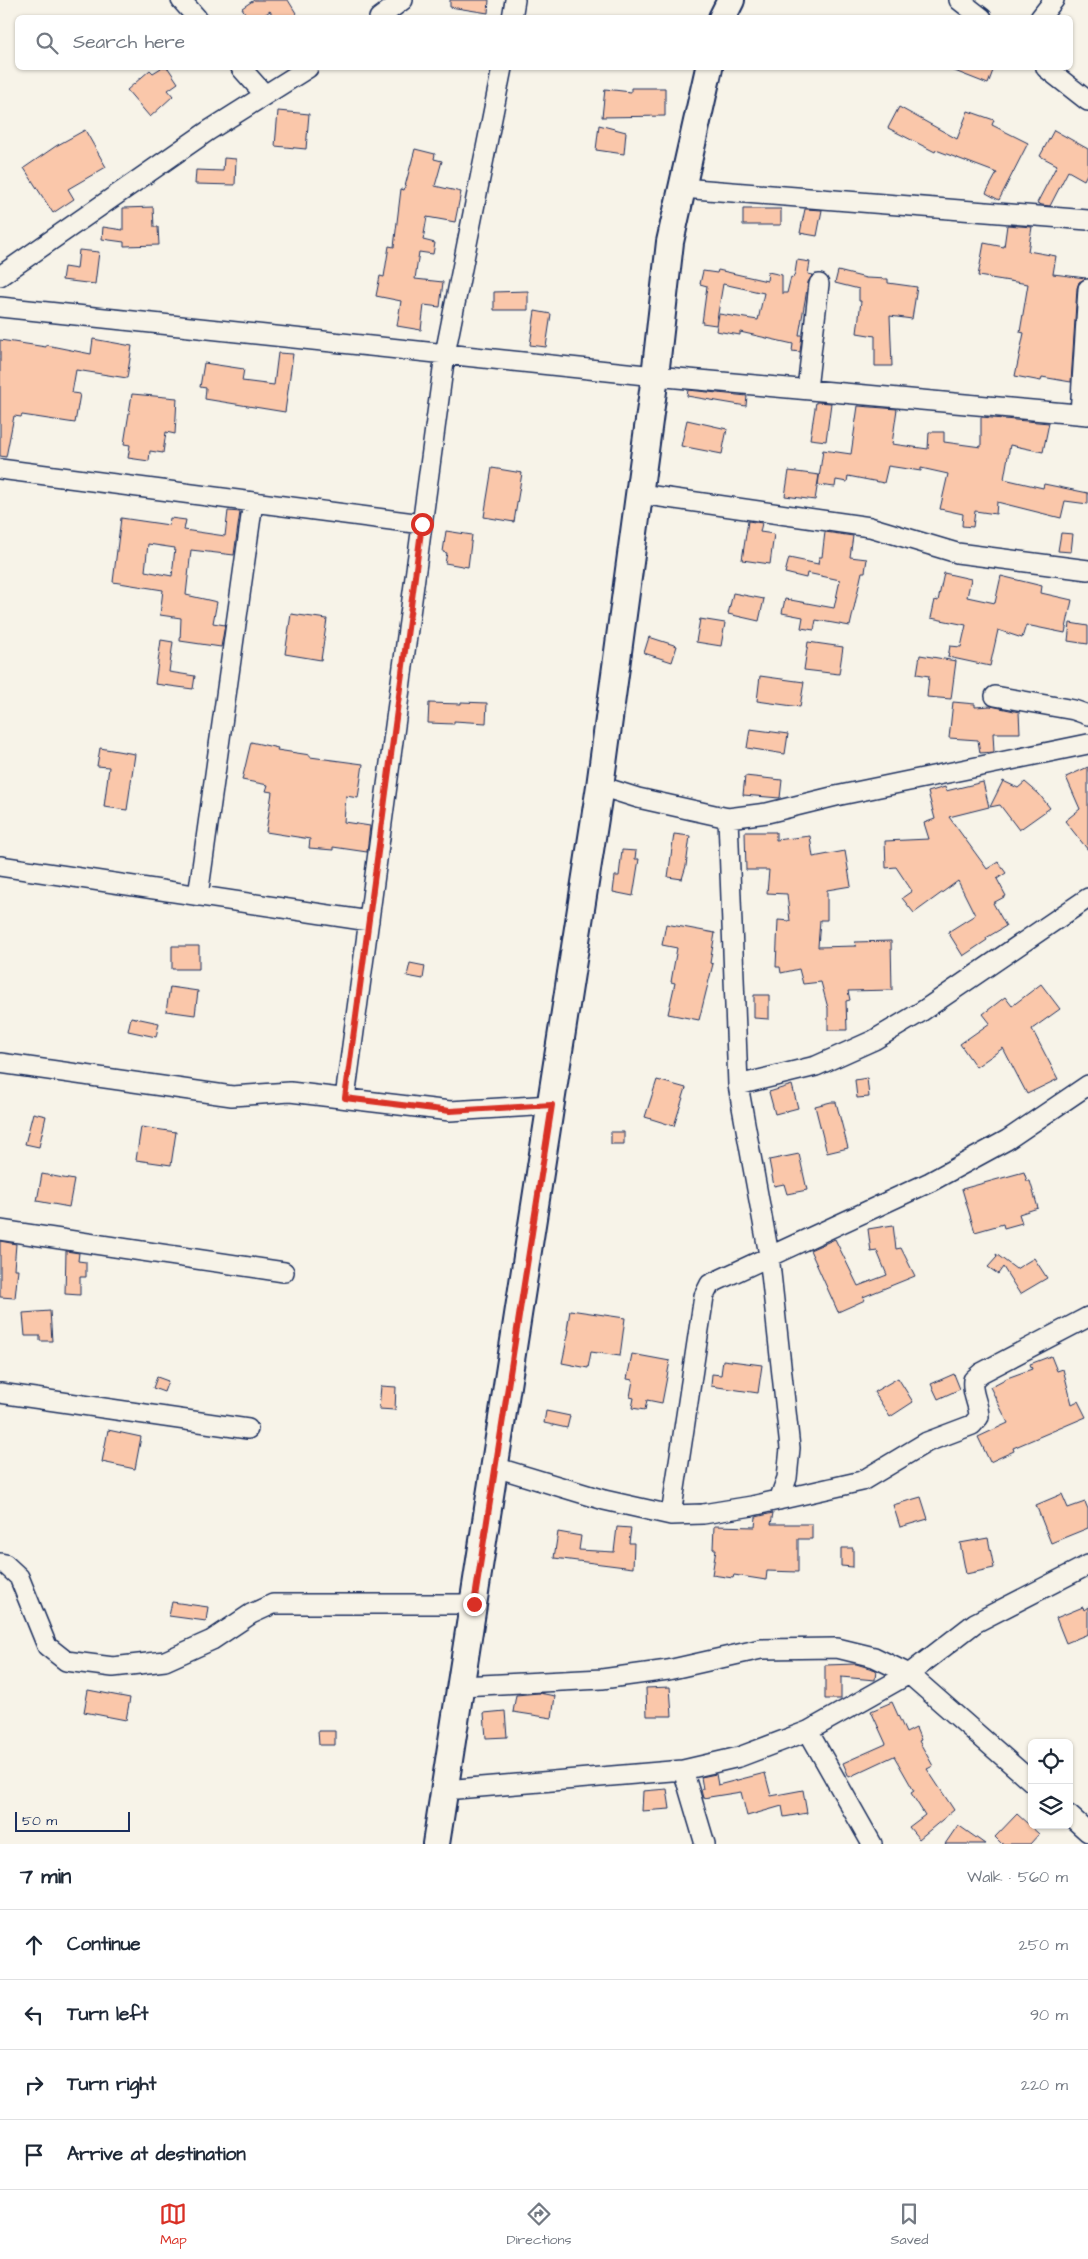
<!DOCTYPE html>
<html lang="en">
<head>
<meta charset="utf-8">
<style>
	body { margin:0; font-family:"Architects Daughter",sans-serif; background:#f2f2f3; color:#1f2937 }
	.controls { position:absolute; right:15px; bottom:15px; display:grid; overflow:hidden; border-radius:8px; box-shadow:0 1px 4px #0004 }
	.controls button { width:45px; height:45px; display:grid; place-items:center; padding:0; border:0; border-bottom:1px solid #e0e1e3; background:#fff; color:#1f2937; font:25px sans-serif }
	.scale { position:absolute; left:15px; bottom:12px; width:115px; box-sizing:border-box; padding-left:5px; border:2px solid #1b2f5e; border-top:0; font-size:14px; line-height:18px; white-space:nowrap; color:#1b2f5e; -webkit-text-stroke:4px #f7f3e8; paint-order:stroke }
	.stop { position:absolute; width:15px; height:15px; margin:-11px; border:4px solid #d93025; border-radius:50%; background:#fff }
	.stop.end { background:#d93025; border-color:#fff; box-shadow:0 1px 5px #0008 }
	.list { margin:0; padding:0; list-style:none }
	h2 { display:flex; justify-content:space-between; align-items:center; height:65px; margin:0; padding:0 20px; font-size:21px }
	h2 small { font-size:16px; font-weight:400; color:#747a83 }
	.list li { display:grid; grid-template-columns:32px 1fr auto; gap:15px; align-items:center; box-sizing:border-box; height:70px; padding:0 20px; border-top:1px solid #e0e1e3 }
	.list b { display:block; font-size:19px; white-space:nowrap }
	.list em { font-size:16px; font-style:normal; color:#747a83 }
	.icon { flex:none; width:28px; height:28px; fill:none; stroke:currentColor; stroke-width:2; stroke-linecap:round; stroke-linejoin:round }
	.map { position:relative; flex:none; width:1088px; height:1844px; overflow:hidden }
	.search { position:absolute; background:#fff; box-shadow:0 1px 4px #0004; left:15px; right:15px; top:15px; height:55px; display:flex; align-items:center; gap:12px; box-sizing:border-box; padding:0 18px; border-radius:8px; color:#747a83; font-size:19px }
	.sheet { height:345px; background:#fff }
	nav { display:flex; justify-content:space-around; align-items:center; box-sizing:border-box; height:70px; border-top:1px solid #e0e1e3; background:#fff; font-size:14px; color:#747a83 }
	nav a { display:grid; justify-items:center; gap:2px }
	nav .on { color:#d93025 }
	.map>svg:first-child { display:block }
</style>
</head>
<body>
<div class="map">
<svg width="1088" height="1844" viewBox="0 0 1088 1844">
	<rect width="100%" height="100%" fill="#f7f3e8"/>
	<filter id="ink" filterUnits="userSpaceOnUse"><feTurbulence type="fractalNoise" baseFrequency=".02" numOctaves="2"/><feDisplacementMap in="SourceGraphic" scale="10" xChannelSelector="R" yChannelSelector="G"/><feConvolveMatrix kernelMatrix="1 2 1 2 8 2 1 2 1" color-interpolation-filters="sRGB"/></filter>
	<g filter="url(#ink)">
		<path fill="#fac7aa" stroke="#1b2f5e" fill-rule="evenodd" d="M 254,0 L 288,0 L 299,18 L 274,18 L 270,11 L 260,18 L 248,18 L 242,8 Z
			M 450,0 L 489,0 L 488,13 L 450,7 Z
			M 161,68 L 168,68 L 178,83 L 168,90 L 173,96 L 150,117 L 127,90 L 150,70 L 153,73 Z
			M 947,68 L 994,68 L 988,84 Z
			M 631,88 L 665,88 L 665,116 L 602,117 L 605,89 L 631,92 Z
			M 899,107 L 957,139 L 968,111 L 994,120 L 992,125 L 1028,143 L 999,200 L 986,193 L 997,173 L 936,150 L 935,152 L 888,128 Z
			M 278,111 L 309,114 L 306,149 L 275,146 Z
			M 599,125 L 626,132 L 624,154 L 596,150 Z
			M 85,130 L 106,167 L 68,189 L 74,199 L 53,213 L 24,168 L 56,146 Z
			M 1054,130 L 1088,149 L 1088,172 L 1084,180 L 1068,171 L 1050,206 L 1042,205 L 1037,203 L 1057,165 L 1040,156 Z
			M 415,149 L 435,154 L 434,159 L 442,161 L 435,186 L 461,192 L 455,222 L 427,217 L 423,240 L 435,243 L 433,254 L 419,252 L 415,279 L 443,282 L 440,307 L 424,305 L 421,330 L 397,326 L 401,301 L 376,296 L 380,276 L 384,277 L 389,246 L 394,247 L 401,189 L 404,190 Z
			M 224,158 L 236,159 L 235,185 L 195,184 L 196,170 L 223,171 Z
			M 153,207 L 154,227 L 158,227 L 159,245 L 124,246 L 124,242 L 102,239 L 103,227 L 123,230 L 123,208 Z
			M 743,209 L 781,209 L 781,225 L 743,225 Z
			M 805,209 L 822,210 L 817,236 L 800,233 Z
			M 1007,225 L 1032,227 L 1028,251 L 1056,256 L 1053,274 L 1086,278 L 1079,282 L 1077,288 L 1071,382 L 1042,377 L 1041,381 L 1015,376 L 1024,333 L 1020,332 L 1028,284 L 978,276 L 984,243 L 1004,247 Z
			M 79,250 L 99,252 L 95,284 L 62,280 L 64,267 L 77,269 Z
			M 797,260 L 810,262 L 808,274 L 813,275 L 808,282 L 806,295 L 799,335 L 802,335 L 800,352 L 792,351 L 793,344 L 740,332 L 740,335 L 716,331 L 719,314 L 758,320 L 764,293 L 723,284 L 716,325 L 702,323 L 707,286 L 700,284 L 703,271 L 717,273 L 718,270 L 767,281 L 768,272 L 782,275 L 782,293 L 787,293 L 791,277 L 793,278 L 795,273 Z
			M 838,271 L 866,278 L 888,279 L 888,283 L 917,287 L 912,319 L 890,316 L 892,366 L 875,366 L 875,336 L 857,333 L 861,301 L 859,301 L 859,289 L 835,283 Z
			M 528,291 L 528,310 L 494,310 L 494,292 Z
			M 535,311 L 551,314 L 546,347 L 530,345 Z
			M 93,339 L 132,346 L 127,378 L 76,370 L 72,393 L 80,394 L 75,423 L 22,415 L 21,417 L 14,416 L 6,457 L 0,456 L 0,340 L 46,347 L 46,345 L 91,354 Z
			M 278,353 L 293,354 L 285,412 L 205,399 L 206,388 L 200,387 L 204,363 L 244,369 L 242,381 L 274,385 Z
			M 688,390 L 747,396 L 746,406 L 687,396 Z
			M 132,394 L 177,398 L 175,434 L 166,432 L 163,453 L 150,451 L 149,461 L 128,458 L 130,445 L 124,444 Z
			M 816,402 L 831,403 L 826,441 L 810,439 Z
			M 858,406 L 897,409 L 892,444 L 928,449 L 929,432 L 944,432 L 944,442 L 981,447 L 981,417 L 1049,423 L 1043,452 L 1010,445 L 1004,479 L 1043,488 L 1044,484 L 1088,493 L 1088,504 L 1065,501 L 1061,518 L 997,502 L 996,514 L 975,511 L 973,527 L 962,526 L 963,514 L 940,509 L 948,474 L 921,468 L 921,471 L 888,466 L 884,483 L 848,476 L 847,482 L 836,480 L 835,487 L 818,485 L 823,450 L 851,454 Z
			M 687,420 L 727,429 L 722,454 L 681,446 Z
			M 492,468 L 522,473 L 514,522 L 484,517 Z
			M 789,471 L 819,475 L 815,500 L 785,496 Z
			M 228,511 L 240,512 L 234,555 L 191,550 L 186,595 L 217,602 L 213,623 L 225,625 L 221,647 L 180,641 L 181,618 L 160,615 L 163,590 L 113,582 L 121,518 L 169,525 L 170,518 L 186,520 L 184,530 L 225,536 ZM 148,544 L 175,548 L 172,576 L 145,571 Z
			M 748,521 L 762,523 L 760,532 L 774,534 L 770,564 L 742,560 Z
			M 446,531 L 472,535 L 468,567 L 445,563 L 447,553 L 443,552 Z
			M 825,532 L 853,536 L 850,557 L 867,559 L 865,572 L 862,572 L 850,626 L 816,620 L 814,630 L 801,628 L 803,617 L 782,613 L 785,599 L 834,608 L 840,580 L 807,573 L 806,578 L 785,573 L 789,558 L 818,564 L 819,557 L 822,557 Z
			M 1061,533 L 1073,534 L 1071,552 L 1058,551 Z
			M 944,573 L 971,579 L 967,597 L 995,603 L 1001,576 L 1042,586 L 1041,593 L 1072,600 L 1065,633 L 1026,625 L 1022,638 L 998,630 L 990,666 L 948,657 L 950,646 L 961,647 L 966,625 L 931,618 L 935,600 L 938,601 Z
			M 733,593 L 764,599 L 759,621 L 728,614 Z
			M 291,614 L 327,619 L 321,660 L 285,654 Z
			M 700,619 L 725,623 L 721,646 L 696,642 Z
			M 1070,623 L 1088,626 L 1088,644 L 1068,641 Z
			M 649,637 L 677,646 L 672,662 L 644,653 Z
			M 161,640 L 173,642 L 169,672 L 195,676 L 193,689 L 155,684 Z
			M 808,642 L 843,647 L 839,674 L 804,670 Z
			M 920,655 L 956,661 L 951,699 L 927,697 L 929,676 L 917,674 Z
			M 760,676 L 804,682 L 800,707 L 757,701 Z
			M 461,702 L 487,703 L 486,723 L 454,721 L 454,724 L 428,723 L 429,703 L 461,704 Z
			M 953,702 L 975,704 L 975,707 L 991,706 L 1019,712 L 1020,733 L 993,733 L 994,752 L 980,753 L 978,740 L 949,738 Z
			M 750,729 L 788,734 L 785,754 L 747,748 Z
			M 251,742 L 278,748 L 277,750 L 310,755 L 310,757 L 363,764 L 358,798 L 346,796 L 344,822 L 370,826 L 367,852 L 333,847 L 333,850 L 309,848 L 310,839 L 266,832 L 272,792 L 266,791 L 268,785 L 242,780 Z
			M 100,748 L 135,754 L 127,810 L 104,807 L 109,767 L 97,766 Z
			M 1088,767 L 1088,850 L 1065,821 L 1080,809 L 1066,777 Z
			M 745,776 L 782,780 L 780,798 L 743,795 Z
			M 1003,781 L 1018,788 L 1025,782 L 1039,794 L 1050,808 L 1019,830 L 1000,805 L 990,807 Z
			M 983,782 L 989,807 L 949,817 L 987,869 L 998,862 L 1006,873 L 997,879 L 1006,896 L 993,903 L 1006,926 L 986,938 L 987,940 L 963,956 L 948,932 L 975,915 L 958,881 L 914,913 L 902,898 L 912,891 L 896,867 L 886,868 L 885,841 L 929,839 L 924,823 L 935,819 L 928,792 L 945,787 L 946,791 Z
			M 745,832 L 776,832 L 776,840 L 810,836 L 813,857 L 845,851 L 851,886 L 827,890 L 827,920 L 820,920 L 818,947 L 856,946 L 855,942 L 891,941 L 892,990 L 848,991 L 850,1000 L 846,1001 L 847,1030 L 828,1030 L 828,1008 L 821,982 L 803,984 L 799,969 L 781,973 L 780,967 L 776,967 L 778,920 L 790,921 L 787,894 L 767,893 L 769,870 L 746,870 Z
			M 674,834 L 690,836 L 686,866 L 682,879 L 668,877 Z
			M 622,850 L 636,851 L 635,859 L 639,859 L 633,896 L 613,892 L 615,876 L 619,876 Z
			M 666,924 L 715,933 L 710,963 L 713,964 L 699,1020 L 668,1014 L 675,983 L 671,982 L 677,948 L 662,945 Z
			M 172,946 L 199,946 L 199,969 L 172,969 Z
			M 410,963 L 425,966 L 423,979 L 407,976 Z
			M 1041,984 L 1060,1009 L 1032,1029 L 1058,1079 L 1027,1094 L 1003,1048 L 976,1067 L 960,1044 L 990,1023 L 983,1014 L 1005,997 L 1012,1006 Z
			M 170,987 L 198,991 L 195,1015 L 166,1011 Z
			M 754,995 L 769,995 L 769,1019 L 754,1018 Z
			M 131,1017 L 159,1023 L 156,1037 L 128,1031 Z
			M 867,1078 L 869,1097 L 857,1098 L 855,1080 Z
			M 657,1080 L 686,1088 L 674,1126 L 645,1117 Z
			M 792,1085 L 798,1108 L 775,1114 L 769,1092 Z
			M 831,1102 L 836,1102 L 848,1148 L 827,1153 L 815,1106 Z
			M 33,1113 L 46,1116 L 39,1147 L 25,1144 Z
			M 141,1127 L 176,1132 L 171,1165 L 136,1160 Z
			M 611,1132 L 624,1132 L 624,1144 L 611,1144 Z
			M 799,1154 L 807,1190 L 787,1194 L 784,1184 L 774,1186 L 769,1160 Z
			M 1024,1172 L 1027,1181 L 1030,1181 L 1038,1208 L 1019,1214 L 1022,1223 L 1004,1228 L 1003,1224 L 975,1232 L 962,1189 Z
			M 42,1174 L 74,1180 L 69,1207 L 37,1201 Z
			M 893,1225 L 896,1249 L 901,1248 L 915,1276 L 863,1297 L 865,1300 L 838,1312 L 810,1250 L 835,1239 L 858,1286 L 887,1275 L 877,1251 L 871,1252 L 868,1229 Z
			M 0,1241 L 16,1244 L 14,1269 L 18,1269 L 15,1298 L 0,1297 Z
			M 66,1251 L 79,1253 L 78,1261 L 86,1262 L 86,1277 L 80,1277 L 80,1295 L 65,1294 Z
			M 996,1254 L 1016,1269 L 1034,1258 L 1047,1278 L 1020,1294 L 1003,1267 L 998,1274 L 988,1267 L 997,1257 Z
			M 570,1310 L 625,1318 L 620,1356 L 591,1352 L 588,1368 L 562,1363 L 569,1330 L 567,1330 Z
			M 50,1311 L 52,1341 L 40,1341 L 40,1336 L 25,1336 L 23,1313 Z
			M 632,1354 L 670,1361 L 662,1403 L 647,1400 L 645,1410 L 632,1408 L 634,1398 L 630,1397 L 633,1380 L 627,1379 Z
			M 1051,1356 L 1057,1371 L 1063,1369 L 1072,1404 L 1078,1401 L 1086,1417 L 1013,1448 L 1014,1451 L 990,1462 L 978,1437 L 1008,1423 L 990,1387 L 1007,1378 L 1032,1369 L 1030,1364 Z
			M 723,1360 L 762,1365 L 758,1393 L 711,1386 L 712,1374 L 721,1375 Z
			M 954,1374 L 960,1389 L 938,1399 L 931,1384 Z
			M 157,1377 L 168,1381 L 164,1392 L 153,1388 Z
			M 898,1378 L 913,1402 L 890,1417 L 874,1392 Z
			M 381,1386 L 396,1387 L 395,1410 L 379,1409 Z
			M 546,1411 L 570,1416 L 567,1428 L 544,1423 Z
			M 108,1430 L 141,1437 L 135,1469 L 102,1462 Z
			M 1062,1494 L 1068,1508 L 1085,1502 L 1088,1509 L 1088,1528 L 1051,1543 L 1036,1505 Z
			M 921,1497 L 928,1519 L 900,1527 L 893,1505 Z
			M 773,1513 L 771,1524 L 812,1524 L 812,1539 L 798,1539 L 798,1572 L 767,1571 L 766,1580 L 734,1575 L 733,1578 L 712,1575 L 716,1549 L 713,1549 L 714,1526 L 755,1527 L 756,1517 Z
			M 617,1527 L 631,1528 L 629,1543 L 634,1543 L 633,1568 L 554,1558 L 558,1532 L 581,1536 L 579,1550 L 614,1552 Z
			M 988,1538 L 994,1568 L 966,1574 L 960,1543 Z
			M 841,1548 L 853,1548 L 853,1567 L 841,1566 Z
			M 172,1602 L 208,1607 L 206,1621 L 169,1616 Z
			M 1083,1607 L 1084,1610 L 1088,1607 L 1088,1634 L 1066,1643 L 1056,1618 Z
			M 856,1664 L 876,1670 L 875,1680 L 841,1677 L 841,1699 L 825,1699 L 825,1665 Z
			M 670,1687 L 672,1716 L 647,1716 L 646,1688 Z
			M 88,1690 L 130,1698 L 126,1720 L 84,1712 Z
			M 539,1693 L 555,1696 L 552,1718 L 513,1712 L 516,1695 Z
			M 892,1702 L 906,1733 L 916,1728 L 921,1740 L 919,1741 L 933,1766 L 927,1769 L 954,1810 L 919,1839 L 909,1827 L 925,1815 L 911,1793 L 914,1791 L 894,1756 L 849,1777 L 843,1763 L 886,1744 L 871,1711 Z
			M 505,1711 L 507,1737 L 486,1738 L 484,1713 Z
			M 318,1731 L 335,1731 L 335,1745 L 319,1745 Z
			M 765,1773 L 771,1796 L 803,1790 L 807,1813 L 784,1817 L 782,1806 L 747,1816 L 741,1792 L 703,1798 L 701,1790 L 703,1789 L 701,1777 L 716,1774 L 718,1785 Z
			M 667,1789 L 670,1809 L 642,1811 L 643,1791 Z
			M 1017,1814 L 1039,1834 L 1030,1844 L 1002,1844 L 995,1837 Z
			M 958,1825 L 985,1844 L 945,1844 Z"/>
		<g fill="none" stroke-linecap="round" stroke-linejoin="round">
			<defs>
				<path id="street" d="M 181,0 L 197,18
					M 959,0 L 982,18
					M 379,18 L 403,0
					M 512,18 L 515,0
					M 1040,18 L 1054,0
					M 241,68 L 265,95
					M 1046,68 L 1088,101
					M 682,188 L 1088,220
					M 0,276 L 208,131 L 308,68
					M 0,307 L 655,376 L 1088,415
					M 807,389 L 819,284
					M 1080,414 L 1088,289
					M 0,469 L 422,524
					M 640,494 L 870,527 L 957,553 L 1088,570
					M 995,696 L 1074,710 L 1088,715
					M 600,786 L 638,798 L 728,818 L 767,813 L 836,796 L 1088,744
					M 728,818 L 738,1085 L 769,1255 L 790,1448 L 787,1478 L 779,1500
					M 0,866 L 369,921
					M 198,896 L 253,502
					M 0,1063 L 232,1096 L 290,1092 L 450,1111 L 551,1105
					M 738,1085 L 816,1066 L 874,1040 L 921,1012 L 1088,898
					M 345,1098 L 445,354 L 502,68
					M 0,1230 L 284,1272
					M 0,1393 L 248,1429
					M 495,1467 L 604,1500 L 671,1515 L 703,1514 L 752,1506 L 862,1481 L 927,1442 L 972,1425 L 979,1417 C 979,1403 971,1394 973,1380 L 981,1373 L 1088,1317
					M 671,1515 L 704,1296 L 710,1284 L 930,1182 L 1007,1140 L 1088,1085
					M 0,1563 L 5,1564 L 19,1577 L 47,1646 L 66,1661 L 113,1667 L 165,1661 L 212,1640 L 251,1614 L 273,1604 L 474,1604
					M 461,1686 L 602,1679 L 668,1670 L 761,1649 L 837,1648 L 874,1657 L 909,1674 L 1032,1782
					M 808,1731 L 872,1844
					M 683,1770 L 705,1844
					M 445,1790 L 683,1770 L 739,1757 L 808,1731 L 909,1674 L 975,1623 L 1088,1565
					M 1069,1815 L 1088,1832"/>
				<path id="secondary" d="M 722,18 L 731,0
					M 436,1844 L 600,786 L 655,376 L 670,242 L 709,68"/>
			</defs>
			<use href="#street" stroke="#1b2f5e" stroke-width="22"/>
			<use href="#secondary" stroke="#1b2f5e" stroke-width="30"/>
			<use href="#street" stroke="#f7f3e8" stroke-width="19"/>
			<use href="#secondary" stroke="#f7f3e8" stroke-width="26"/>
		</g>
	</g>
	<g fill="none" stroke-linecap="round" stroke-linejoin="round" filter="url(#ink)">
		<path stroke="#d93025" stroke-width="6" d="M 422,524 L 345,1098 L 450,1111 L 552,1105 L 474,1604"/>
	</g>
</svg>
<div class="controls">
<button><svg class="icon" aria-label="locate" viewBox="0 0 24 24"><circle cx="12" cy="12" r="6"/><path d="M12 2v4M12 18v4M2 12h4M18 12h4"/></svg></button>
<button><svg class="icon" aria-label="layers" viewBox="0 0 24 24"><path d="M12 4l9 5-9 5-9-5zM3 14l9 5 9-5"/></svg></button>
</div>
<div class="scale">50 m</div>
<div class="stop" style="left:422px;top:524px"></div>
<div class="stop end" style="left:474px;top:1604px"></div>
<div class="search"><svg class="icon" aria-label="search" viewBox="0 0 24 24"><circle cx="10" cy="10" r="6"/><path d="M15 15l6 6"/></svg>Search here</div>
</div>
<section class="sheet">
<h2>7 min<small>Walk · 560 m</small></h2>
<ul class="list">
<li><svg class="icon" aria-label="ahead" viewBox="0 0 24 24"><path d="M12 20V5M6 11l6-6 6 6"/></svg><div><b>Continue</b></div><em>250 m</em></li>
<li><svg class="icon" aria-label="left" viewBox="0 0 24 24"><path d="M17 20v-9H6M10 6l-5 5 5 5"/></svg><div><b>Turn left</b></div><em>90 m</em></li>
<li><svg class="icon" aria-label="right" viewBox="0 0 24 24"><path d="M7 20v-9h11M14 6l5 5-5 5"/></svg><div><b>Turn right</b></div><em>220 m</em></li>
<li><svg class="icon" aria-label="arrive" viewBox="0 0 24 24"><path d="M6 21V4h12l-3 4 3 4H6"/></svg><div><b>Arrive at destination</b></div></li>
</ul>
</section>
<nav>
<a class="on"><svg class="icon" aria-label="map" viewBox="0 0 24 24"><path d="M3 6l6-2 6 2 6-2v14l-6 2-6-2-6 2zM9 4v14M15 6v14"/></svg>Map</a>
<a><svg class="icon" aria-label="directions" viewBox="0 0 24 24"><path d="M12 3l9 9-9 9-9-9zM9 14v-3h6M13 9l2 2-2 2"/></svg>Directions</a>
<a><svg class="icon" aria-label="saved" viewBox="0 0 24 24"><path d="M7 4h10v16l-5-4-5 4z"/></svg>Saved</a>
</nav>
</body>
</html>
